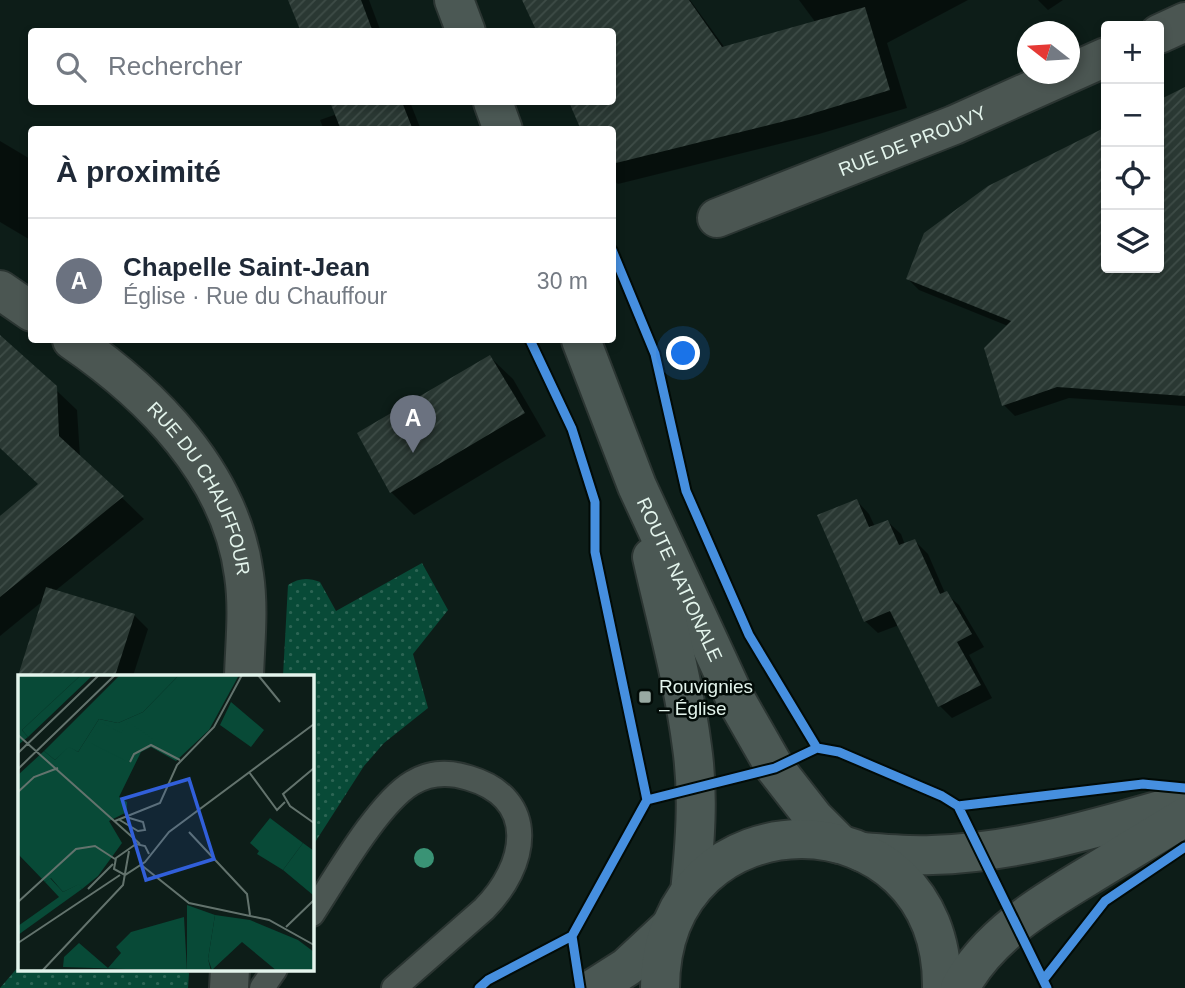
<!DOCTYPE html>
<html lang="fr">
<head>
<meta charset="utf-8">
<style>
	body { margin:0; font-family:Helvetica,sans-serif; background:#f2f2f3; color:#1f2937 }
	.controls { position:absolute; right:21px; top:21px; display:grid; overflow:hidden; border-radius:7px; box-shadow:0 4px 10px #0003 }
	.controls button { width:63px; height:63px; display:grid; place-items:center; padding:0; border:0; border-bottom:2px solid #e0e1e3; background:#fff; color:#1f2937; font:35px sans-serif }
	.compass { position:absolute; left:1017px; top:21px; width:63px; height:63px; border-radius:50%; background:#fff; box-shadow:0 4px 10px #0003; rotate:287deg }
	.you { position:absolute; left:684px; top:354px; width:24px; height:24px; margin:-18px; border:5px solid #fff; border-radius:50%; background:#1a73e8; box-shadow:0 0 0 10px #1a73e833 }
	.badge { display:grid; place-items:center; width:46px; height:46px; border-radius:50%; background:#7c3aed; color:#fff; font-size:23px; font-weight:700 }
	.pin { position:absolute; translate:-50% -58px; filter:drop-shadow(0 2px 4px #0008) }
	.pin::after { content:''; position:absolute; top:37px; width:24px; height:21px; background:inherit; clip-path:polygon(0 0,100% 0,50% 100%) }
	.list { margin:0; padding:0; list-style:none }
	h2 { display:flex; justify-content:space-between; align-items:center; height:91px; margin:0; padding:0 28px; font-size:30px }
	h2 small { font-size:23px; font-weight:400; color:#747a83 }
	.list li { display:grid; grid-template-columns:46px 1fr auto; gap:21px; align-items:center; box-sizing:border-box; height:126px; padding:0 28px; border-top:2px solid #e0e1e3 }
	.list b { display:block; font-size:26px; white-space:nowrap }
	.list p { margin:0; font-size:23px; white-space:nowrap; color:#747a83 }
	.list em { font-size:23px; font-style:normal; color:#747a83 }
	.icon { flex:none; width:38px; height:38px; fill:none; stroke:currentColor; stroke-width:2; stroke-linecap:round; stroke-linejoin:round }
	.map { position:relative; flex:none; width:1185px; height:988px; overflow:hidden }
	.search { position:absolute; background:#fff; box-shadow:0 4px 10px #0003; left:28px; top:28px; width:588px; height:77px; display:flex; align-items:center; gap:18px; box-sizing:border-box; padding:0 24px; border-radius:7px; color:#747a83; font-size:26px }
	.panel { position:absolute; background:#fff; box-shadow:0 4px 10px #0003; left:28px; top:126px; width:588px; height:217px; border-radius:7px }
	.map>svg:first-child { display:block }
</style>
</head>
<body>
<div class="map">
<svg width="1185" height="988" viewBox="0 0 1185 988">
	<defs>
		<pattern id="grass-dots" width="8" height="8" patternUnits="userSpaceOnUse" patternTransform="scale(1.75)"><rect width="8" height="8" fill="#084a37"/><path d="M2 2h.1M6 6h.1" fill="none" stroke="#2c6554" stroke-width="1.8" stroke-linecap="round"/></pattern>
		<pattern id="building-hatch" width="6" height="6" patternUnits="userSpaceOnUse" patternTransform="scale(1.75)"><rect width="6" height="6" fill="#2a3833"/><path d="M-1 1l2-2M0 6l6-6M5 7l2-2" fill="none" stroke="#3e4c47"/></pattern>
	</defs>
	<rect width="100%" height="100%" fill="#0d1d18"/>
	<path fill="url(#grass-dots)" d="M 422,563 L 448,610 L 413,654 L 428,708 L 384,743 L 364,766 L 312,847 L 312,676 L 283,676 L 288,585 C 298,578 308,577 320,582 L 336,611 Z
		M 19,966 L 19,969 L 178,969 L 189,973 L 188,988 L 0,988 Z"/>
	<path fill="#0007" d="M 290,0 L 369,0 L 381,32 L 303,32 Z
		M 526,0 L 690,0 L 725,48 L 816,23 L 799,0 L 968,0 L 887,43 L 907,108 L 819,134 L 618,184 L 612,179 L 612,130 L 583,130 L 571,102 L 612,102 L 612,32 Z
		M 1038,0 L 1063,0 L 1048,10 Z
		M 1185,88 L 1185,406 L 1069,398 L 1015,416 L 1004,405 L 1008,326 L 919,290 L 908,279 L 989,188 L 1106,128 L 1106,268 L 1159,268 L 1159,102 Z
		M 332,102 L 410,102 L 421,130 L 324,130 L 320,120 L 337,114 Z
		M 0,141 L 32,160 L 32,241 L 0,222 Z
		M 0,337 L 77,410 L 80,457 L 144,519 L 55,591 L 134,615 L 148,629 L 133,676 L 25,676 L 21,673 L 44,600 L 0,636 L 0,518 L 40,485 L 0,447 Z
		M 490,357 L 513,379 L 546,436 L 414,515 L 391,492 L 360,434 Z
		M 857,501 L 869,514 L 875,527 L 888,522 L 901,534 L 905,545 L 915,541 L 928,554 L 945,593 L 959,605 L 984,647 L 969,655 L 992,698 L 952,718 L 940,706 L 899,625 L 878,633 L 865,621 Z"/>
	<path fill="url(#building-hatch)" d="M 288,0 L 361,0 L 373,32 L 301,32 Z
		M 522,0 L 689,0 L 722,47 L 865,7 L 890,90 L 801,117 L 612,164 L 612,130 L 581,130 L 569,102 L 612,102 L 612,32 L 537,32 Z
		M 1185,87 L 1185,396 L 1057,387 L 1002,406 L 984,348 L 1011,321 L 906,279 L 924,233 L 988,186 L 1106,127 L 1106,268 L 1159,268 L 1159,100 Z
		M 330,102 L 402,102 L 413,130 L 341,130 Z
		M 0,335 L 57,386 L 59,436 L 124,496 L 0,597 L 0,516 L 38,484 L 0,448 Z
		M 490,355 L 525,413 L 390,493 L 357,433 Z
		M 857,499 L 869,527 L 888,520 L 899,545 L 915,539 L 940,594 L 947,591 L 972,634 L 957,642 L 981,685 L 938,707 L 890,611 L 864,622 L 817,515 Z
		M 46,587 L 135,614 L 115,676 L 18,676 Z"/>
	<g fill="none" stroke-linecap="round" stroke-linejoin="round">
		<defs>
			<path id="lane" d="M 312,914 C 335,879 378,803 412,783 C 430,772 450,772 469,778 C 540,799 527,866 484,909 L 394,988
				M 262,988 L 275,969"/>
			<g id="street">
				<path d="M 1159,34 L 1185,22"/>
				<path id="s1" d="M 717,218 L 954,125 L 1106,57"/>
				<path d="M 0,290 L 32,312"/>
				<path id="s2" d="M 72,340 C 151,394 231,474 244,575 C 249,609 245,643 244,676"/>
				<path d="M 229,988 L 230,969"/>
			</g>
			<g id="secondary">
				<path d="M 454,0 L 466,32"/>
				<path d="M 493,102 L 503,130"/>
				<path id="s3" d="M 581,340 L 637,486 L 735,698 L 775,768 L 814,818 L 840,844"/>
				<path d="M 652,557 C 666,620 684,683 692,747 C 699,795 695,844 690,892"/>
				<path d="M 862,852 C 885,854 909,856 932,855 C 1017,853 1104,826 1185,803"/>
				<path d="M 594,988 L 627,967 L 670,927"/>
				<path d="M 660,988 C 661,788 944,791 942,988"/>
				<path d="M 960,988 C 988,935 1043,903 1093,873 C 1124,854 1154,836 1185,817"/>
			</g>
		</defs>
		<use href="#lane" stroke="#2b3532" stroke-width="28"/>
		<use href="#street" stroke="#2b3532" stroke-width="42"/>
		<use href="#secondary" stroke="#2b3532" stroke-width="42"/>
		<use href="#lane" stroke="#4b5652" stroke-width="24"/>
		<use href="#street" stroke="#4b5652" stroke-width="38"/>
		<use href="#secondary" stroke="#4b5854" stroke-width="38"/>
		<defs>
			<path id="cycleway" d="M 612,250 L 655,354 L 686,491 L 749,635 L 817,748
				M 530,340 L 572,429 L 595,502 L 595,552 L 647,800
				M 958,806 L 1143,784 L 1185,788
				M 1044,979 L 1105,901 L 1185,847
				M 479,988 L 488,980 L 572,936
				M 580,988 L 572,936 L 647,800 L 775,768 L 817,748 L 839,752 L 942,796 L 958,806 L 1047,988"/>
		</defs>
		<use href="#cycleway" stroke="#020b07" stroke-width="13"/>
		<use href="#cycleway" stroke="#468fdf" stroke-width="9"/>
	</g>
	<circle fill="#3a9375" cx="424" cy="858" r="10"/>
	<rect fill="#98a9a2" stroke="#020b07" stroke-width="2.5" x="638" y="690" width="14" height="14" rx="3.5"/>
	<g text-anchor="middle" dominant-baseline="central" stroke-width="5" stroke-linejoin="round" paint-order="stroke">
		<g font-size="19" fill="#e3f4ec" stroke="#020b07">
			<text stroke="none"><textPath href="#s1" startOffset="210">RUE DE PROUVY</textPath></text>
			<text stroke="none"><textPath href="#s2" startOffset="201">RUE DU CHAUFFOUR</textPath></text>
			<text stroke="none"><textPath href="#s3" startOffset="259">ROUTE NATIONALE</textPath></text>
		</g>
		<g font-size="19" fill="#e3f4ec" stroke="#020b07" text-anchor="start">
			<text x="659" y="686">Rouvignies<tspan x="659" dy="22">– Église</tspan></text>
		</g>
	</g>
	<g transform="translate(18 675)">
		<rect width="296" height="296" fill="#0d1d18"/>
		<path d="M 0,0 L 63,0 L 4,55 L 10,62 L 0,70 ZM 161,0 L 221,0 L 191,55 L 158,86 L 133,72 L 123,77 L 101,122 L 109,127 L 109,137 L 91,146 L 104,168 L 80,201 L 64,214 L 60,210 L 45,217 L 33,203 L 27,207 L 0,179 L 0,100 L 26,76 L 37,85 L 51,71 L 60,77 L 81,44 L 100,48 L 125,37 ZM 213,27 L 246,55 L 233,72 L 202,50 ZM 252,143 L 285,168 L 265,195 L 239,179 L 241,176 L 232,168 ZM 197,240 L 232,245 L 280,265 L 296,277 L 296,296 L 259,296 L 224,267 L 194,295 L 190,284 ZM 166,242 L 169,296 L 45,292 L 46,282 L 61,268 L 90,293 L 103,278 L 98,272 L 113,257 Z" fill="#084a37"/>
		<path d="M 63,0 L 75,0 L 10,62 L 4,55 ZM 102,0 L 161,0 L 125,37 L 100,48 L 81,44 L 60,77 L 51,72 L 37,85 L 26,76 ZM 285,168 L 296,176 L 295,220 L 265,195 ZM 32,203 L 45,217 L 61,209 L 64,214 L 0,260 L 0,251 L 41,222 L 27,207 ZM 169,230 L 197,240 L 190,284 L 193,296 L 169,296 Z" fill="#084a37"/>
		<path d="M 83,47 L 103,58 L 110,47 L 138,66 L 115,78 L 110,87 L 71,67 Z" fill="#084a37"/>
		<path fill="none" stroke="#63736d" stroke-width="2" d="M 240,0 L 262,27M 0,60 L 122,169M 0,78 L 81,0M 112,87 L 116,79 L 133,70 L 162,85M 296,93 L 265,119 L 272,131 L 296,148M 0,94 L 97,0M 231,97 L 259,135 L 267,127M 0,117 L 16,102 L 40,93M 100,144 L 120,156 L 127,155 L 125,147 L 108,142M 97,146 L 142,128 L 159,90 L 196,52 L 224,0M 171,157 L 229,219 L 232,240M 131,179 L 127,171 L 118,169 L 98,183 L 96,194 L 107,200 L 127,187 L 151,157 L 296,49M 122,189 L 171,228 L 251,245 L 296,270M 70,214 L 95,189M 0,227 L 58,174 L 77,171 L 97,184M 268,252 L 296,225M 0,268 L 102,200M 24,296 L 105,210 L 111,176"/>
		<path fill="#315fda" fill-opacity="0.15" stroke="#315fda" stroke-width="3.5" d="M 171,104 L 196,184 L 128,205 L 104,124 Z"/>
		<rect width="296" height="296" fill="none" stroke="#e3f4ec" stroke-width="3.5"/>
	</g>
</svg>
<div class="controls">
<button>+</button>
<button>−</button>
<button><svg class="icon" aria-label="locate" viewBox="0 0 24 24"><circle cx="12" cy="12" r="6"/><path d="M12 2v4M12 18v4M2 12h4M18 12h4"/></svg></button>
<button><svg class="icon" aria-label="layers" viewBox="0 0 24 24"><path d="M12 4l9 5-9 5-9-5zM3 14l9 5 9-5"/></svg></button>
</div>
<svg class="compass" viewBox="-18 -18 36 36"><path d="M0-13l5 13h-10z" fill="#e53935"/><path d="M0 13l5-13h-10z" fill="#747a83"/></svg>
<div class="you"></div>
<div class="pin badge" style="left:413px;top:453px;background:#6b7280">A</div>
<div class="search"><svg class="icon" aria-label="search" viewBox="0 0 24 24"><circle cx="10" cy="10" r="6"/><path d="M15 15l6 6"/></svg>Rechercher</div>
<section class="panel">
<h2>À proximité<small></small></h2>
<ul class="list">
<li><span class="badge" style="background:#6b7280">A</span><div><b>Chapelle Saint-Jean</b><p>Église · Rue du Chauffour</p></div><em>30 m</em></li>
</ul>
</section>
</div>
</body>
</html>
